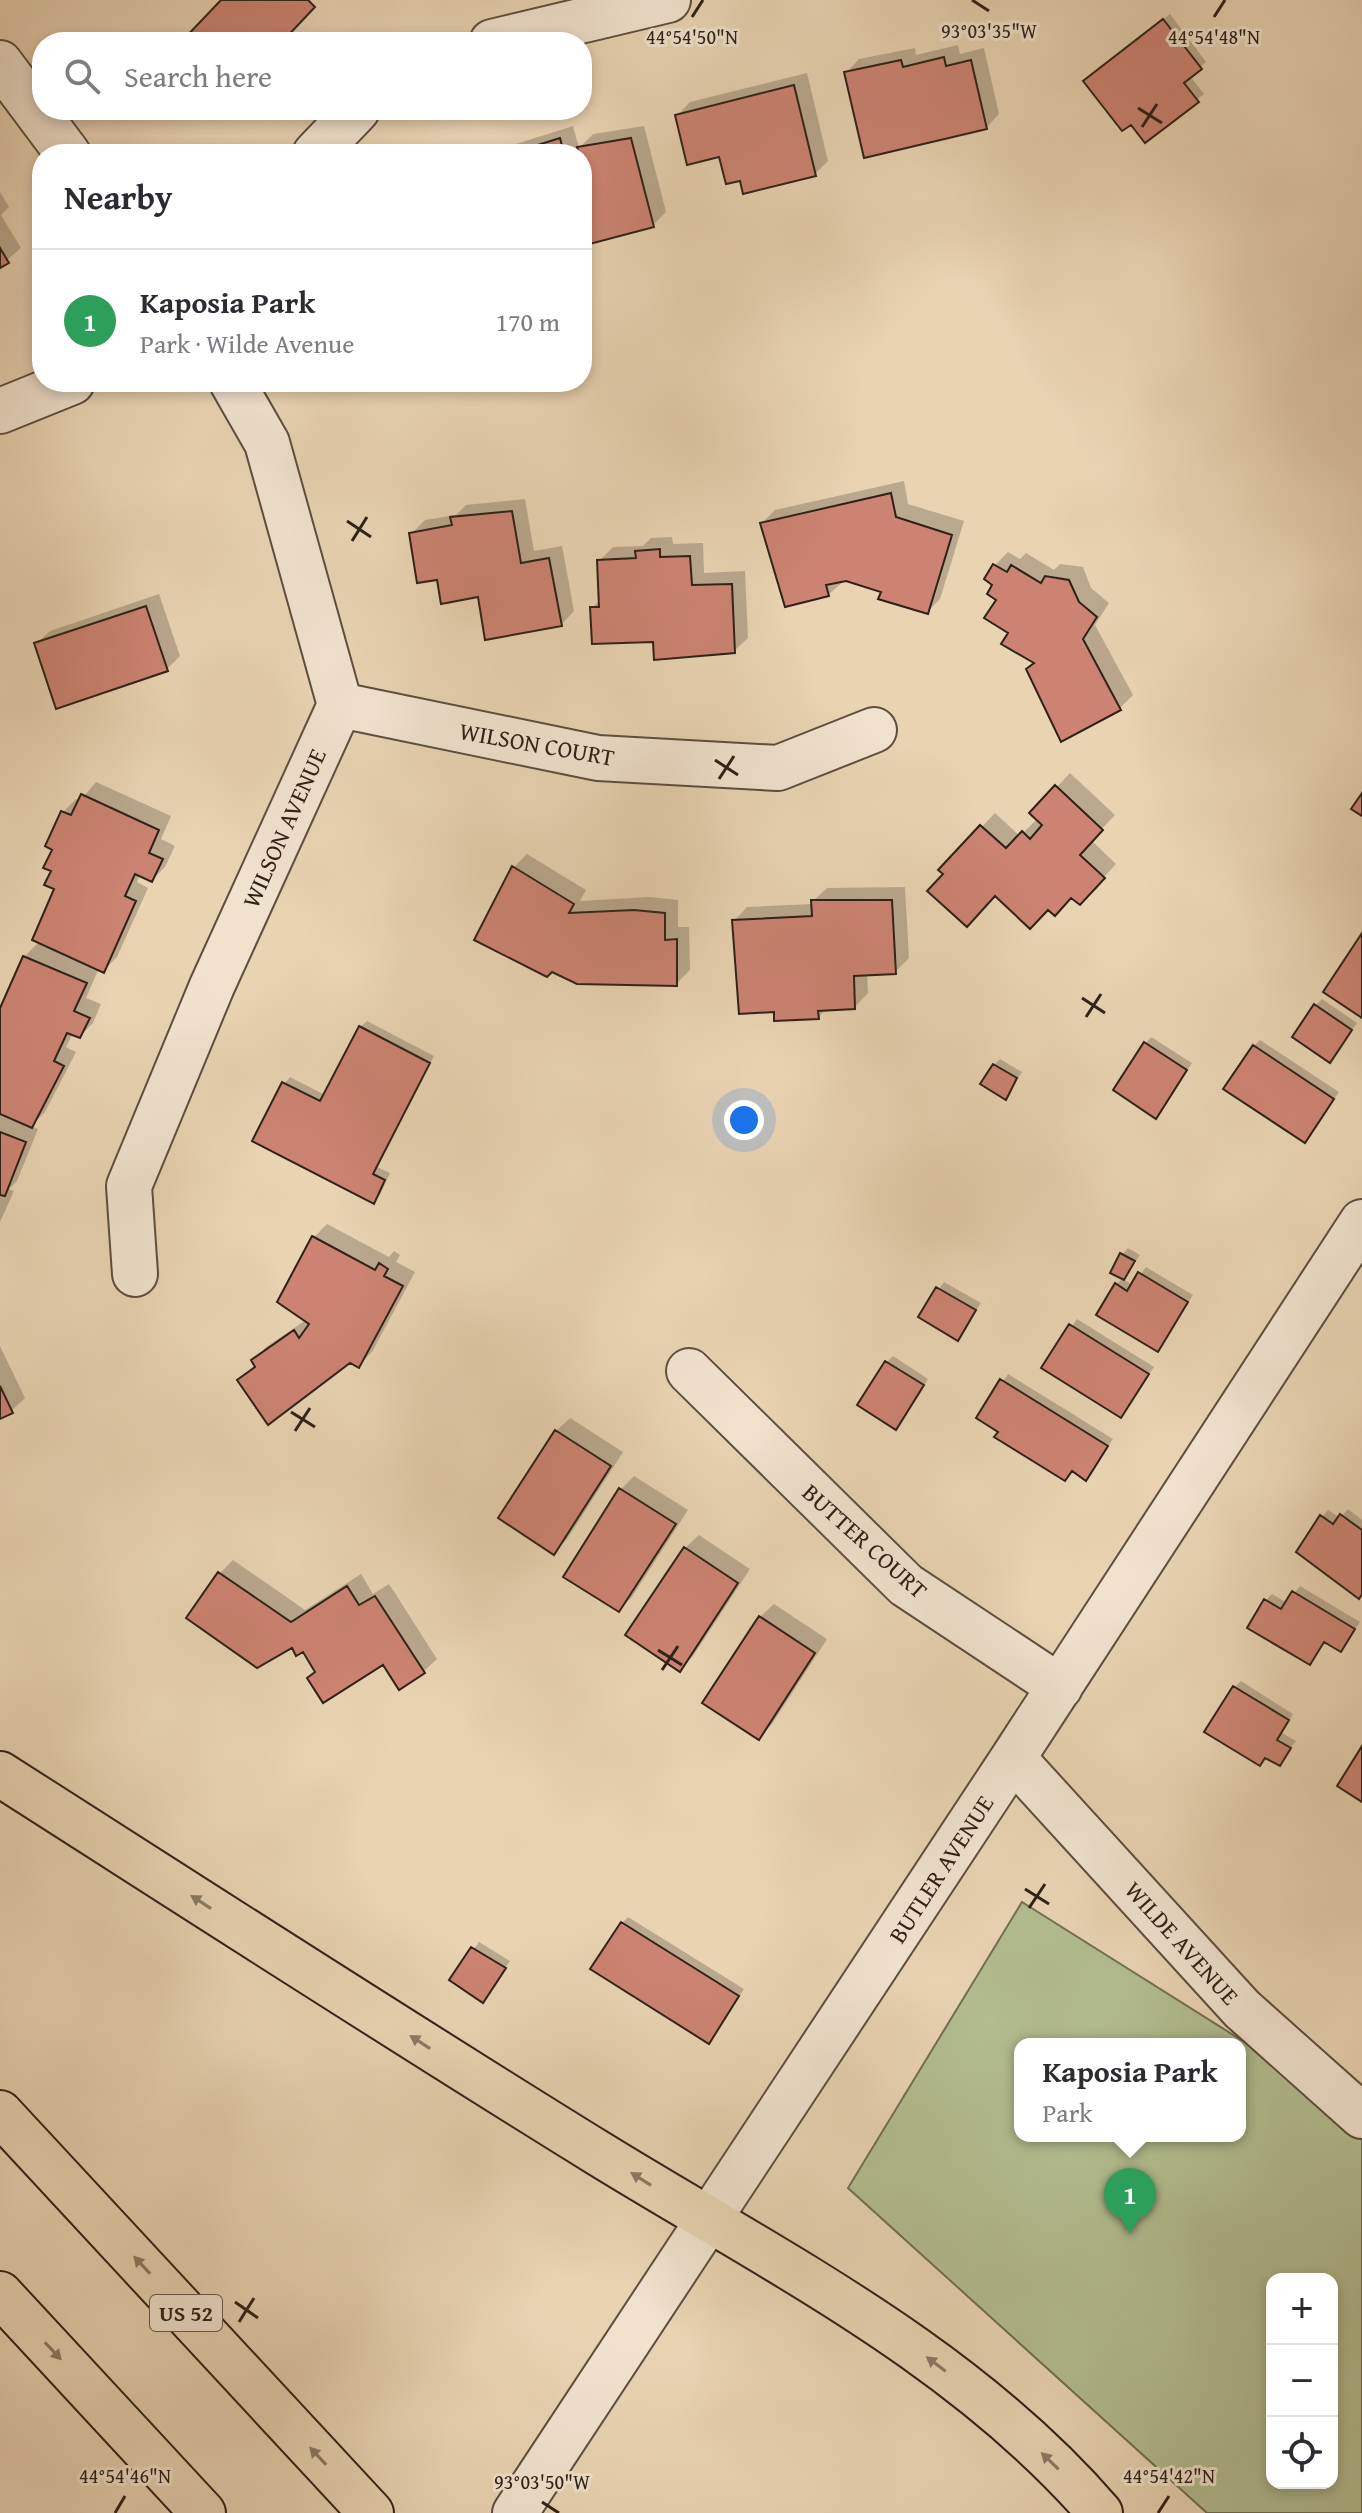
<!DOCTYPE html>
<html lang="en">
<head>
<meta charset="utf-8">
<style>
	body { margin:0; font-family:"Gentium Book Plus",serif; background:#f7f7f7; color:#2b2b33 }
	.controls { position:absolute; right:24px; bottom:24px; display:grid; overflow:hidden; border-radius:16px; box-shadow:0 4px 12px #0003 }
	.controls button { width:72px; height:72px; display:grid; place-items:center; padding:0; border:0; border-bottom:2px solid #e1e1e2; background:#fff; color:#2b2b33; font:40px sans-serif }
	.you { position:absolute; left:744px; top:1120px; width:28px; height:28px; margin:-20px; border:6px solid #fff; border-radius:50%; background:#1a73e8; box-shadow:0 0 0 12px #1a73e833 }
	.badge { display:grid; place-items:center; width:52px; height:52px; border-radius:50%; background:#8f2418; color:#fff; font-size:26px; font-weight:700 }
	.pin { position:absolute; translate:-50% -66px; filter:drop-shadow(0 2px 4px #0008) }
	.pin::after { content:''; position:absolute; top:42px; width:28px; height:24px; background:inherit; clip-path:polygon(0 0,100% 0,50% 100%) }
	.popup { position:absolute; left:1014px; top:2038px; width:232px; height:104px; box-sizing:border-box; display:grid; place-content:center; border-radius:16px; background:#fff; filter:drop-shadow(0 2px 6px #0005); font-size:26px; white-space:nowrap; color:#7c7c81 }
	.popup b { font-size:30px; color:#2b2b33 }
	.popup::after { content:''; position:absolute; left:50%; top:100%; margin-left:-16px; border:16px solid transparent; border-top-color:#fff }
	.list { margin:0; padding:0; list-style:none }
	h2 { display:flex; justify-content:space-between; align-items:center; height:104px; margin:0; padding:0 32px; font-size:34px }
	h2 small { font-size:26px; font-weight:400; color:#7c7c81 }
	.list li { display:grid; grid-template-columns:52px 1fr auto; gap:24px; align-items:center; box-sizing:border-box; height:144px; padding:0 32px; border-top:2px solid #e1e1e2 }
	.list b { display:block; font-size:30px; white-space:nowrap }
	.list p { margin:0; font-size:26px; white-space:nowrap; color:#7c7c81 }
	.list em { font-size:26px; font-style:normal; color:#7c7c81 }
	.icon { flex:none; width:44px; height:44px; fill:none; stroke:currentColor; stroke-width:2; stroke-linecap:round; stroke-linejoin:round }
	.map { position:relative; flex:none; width:1362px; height:2513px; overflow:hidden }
	.search { position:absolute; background:#fff; box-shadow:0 4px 12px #0003; left:32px; top:32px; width:560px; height:88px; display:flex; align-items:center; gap:20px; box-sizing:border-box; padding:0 28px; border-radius:32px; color:#7c7c81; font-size:30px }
	.panel { position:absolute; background:#fff; box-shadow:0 4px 12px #0003; left:32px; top:144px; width:560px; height:248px; border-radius:32px }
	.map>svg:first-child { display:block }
</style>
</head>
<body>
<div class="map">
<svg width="1362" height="2513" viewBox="0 0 1362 2513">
	<rect width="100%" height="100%" fill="#e9d3b3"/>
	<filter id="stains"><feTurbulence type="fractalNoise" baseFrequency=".0025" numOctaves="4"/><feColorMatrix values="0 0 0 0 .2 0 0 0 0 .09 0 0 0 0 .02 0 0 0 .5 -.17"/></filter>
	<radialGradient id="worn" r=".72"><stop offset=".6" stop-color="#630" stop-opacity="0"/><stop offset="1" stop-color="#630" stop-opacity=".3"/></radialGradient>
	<path fill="#b2bd90" stroke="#706f54" stroke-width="2" fill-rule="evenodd" d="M 1022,1902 L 1362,2116 L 1362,2513 L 1207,2513 L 848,2188 ZM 1020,2044 L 1240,2044 L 1240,2136 L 1020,2136 ZM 1272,2279 L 1332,2279 L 1332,2483 L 1272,2483 Z"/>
	<path fill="#0003" d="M 1170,14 L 1206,62 L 1190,76 L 1204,94 L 1145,141 L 1092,75 Z
		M 958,45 L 960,54 L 984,48 L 999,114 L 986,128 L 846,73 L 859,59 L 915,48 L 916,55 Z
		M 807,73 L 828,161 L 815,174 L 742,178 L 721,154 L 677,116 L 690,102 Z
		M 573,126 L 579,148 L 593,134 L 644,126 L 666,212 L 653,225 L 582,244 L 582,154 L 494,154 L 500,149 Z
		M 0,192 L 9,207 L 1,215 L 21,248 L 0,266 Z
		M 904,481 L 908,504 L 964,521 L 940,599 L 927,612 L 884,590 L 846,579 L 828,595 L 762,523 L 775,510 Z
		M 525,499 L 534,551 L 562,546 L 574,611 L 561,625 L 438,578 L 411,534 L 425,520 L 456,515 L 466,505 Z
		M 672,537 L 673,544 L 703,543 L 704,573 L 745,571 L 748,638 L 734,651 L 655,640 L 592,608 L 601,599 L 599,561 L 613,547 L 643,546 L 651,538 Z
		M 1008,552 L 1020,559 L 1026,553 L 1054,570 L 1060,564 L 1083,567 L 1091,588 L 1109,603 L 1095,625 L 1133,695 L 1119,709 L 1035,662 L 1011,633 L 994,584 L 987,579 L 995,565 Z
		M 159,594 L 180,656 L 167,669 L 36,644 L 50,631 Z
		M 1070,773 L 1115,815 L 1091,840 L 1116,864 L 1093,889 L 1072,896 L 996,894 L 946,874 L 941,870 L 995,813 L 1020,836 L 1038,818 L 1057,787 Z
		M 96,782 L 171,816 L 161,839 L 175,846 L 165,867 L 152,880 L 140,875 L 137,882 L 148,888 L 117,957 L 104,970 L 99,968 L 86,998 L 101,1004 L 93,1023 L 80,1036 L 73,1033 L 66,1047 L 76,1052 L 45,1112 L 31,1126 L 38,1129 L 17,1181 L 9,1189 L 14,1191 L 0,1222 L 0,1012 L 24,957 L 40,941 L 56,888 L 53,870 L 55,849 L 63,812 L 76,799 L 80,801 Z
		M 527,854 L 586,890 L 580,901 L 649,897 L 678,900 L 678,927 L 689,927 L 690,970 L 676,984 L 477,939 L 514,867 Z
		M 905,887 L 909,958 L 895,972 L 867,973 L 868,993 L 855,1007 L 827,1008 L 818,1017 L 776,1010 L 734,921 L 747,907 L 813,904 L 813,901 L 827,888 Z
		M 1322,999 L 1357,1023 L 1330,1060 L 1316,1005 Z
		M 367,1021 L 434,1056 L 377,1167 L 390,1173 L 380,1195 L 373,1201 L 284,1084 L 290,1077 L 325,1095 L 360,1027 Z
		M 1151,1037 L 1192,1063 L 1156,1116 L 1145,1044 Z
		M 1260,1040 L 1339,1092 L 1311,1134 L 1254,1046 Z
		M 1000,1059 L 1022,1072 L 1005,1098 L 994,1065 Z
		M 327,1224 L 389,1257 L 394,1251 L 400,1255 L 396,1262 L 415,1272 L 372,1352 L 359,1365 L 350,1360 L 239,1380 L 256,1365 L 253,1360 L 266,1347 L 306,1320 L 314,1237 Z
		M 1128,1248 L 1140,1255 L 1123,1279 L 1133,1285 L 1146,1267 L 1193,1295 L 1158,1350 L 1116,1285 L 1124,1277 L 1122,1255 Z
		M 944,1282 L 981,1303 L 958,1339 L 920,1316 Z
		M 1077,1319 L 1154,1367 L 1121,1416 L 1044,1367 Z
		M 0,1346 L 25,1398 L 11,1411 L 0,1417 Z
		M 893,1356 L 928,1379 L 896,1427 L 887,1362 Z
		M 1008,1374 L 1113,1439 L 1086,1478 L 1073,1470 L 1065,1479 L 979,1417 Z
		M 570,1418 L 623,1452 L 567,1539 L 554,1552 L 500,1517 L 556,1431 Z
		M 634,1476 L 688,1510 L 632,1597 L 619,1610 L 621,1489 Z
		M 1348,1509 L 1362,1520 L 1362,1593 L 1322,1517 L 1328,1510 L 1340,1518 Z
		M 699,1535 L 750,1569 L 693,1656 L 680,1669 L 685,1548 Z
		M 233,1560 L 305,1610 L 361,1574 L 373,1594 L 389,1584 L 437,1659 L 423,1672 L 384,1662 L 309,1678 L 317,1670 L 303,1649 L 220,1573 Z
		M 1300,1586 L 1360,1622 L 1341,1650 L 1328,1633 L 1310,1663 L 1266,1600 L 1272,1594 L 1287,1603 Z
		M 774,1604 L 827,1639 L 772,1724 L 759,1737 L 760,1617 Z
		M 1241,1681 L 1293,1714 L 1282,1733 L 1296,1741 L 1279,1764 L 1235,1687 Z
		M 628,1917 L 744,1989 L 709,2041 L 622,1923 Z
		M 479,1942 L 510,1961 L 483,2000 L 452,1980 Z"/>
	<path fill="#cc8373" stroke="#2e2118" stroke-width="2" d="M 221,0 L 308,0 L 315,7 L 282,42 L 181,42 Z
		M 1163,19 L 1202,69 L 1184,83 L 1199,102 L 1145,143 L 1131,125 L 1122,131 L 1083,81 Z
		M 944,57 L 946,66 L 971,60 L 987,129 L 864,158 L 844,72 L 901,60 L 903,67 Z
		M 794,85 L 816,176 L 743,194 L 740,181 L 726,184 L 719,157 L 687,165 L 675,115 Z
		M 560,138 L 564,154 L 509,154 Z
		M 631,138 L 654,227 L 582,246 L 582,154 L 579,154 L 577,147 Z
		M 0,248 L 9,263 L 0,268 Z
		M 891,493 L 896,517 L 952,535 L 928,614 L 878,599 L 881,592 L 846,581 L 826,585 L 829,596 L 785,607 L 760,523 Z
		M 512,511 L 521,563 L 549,558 L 562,626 L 485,640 L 478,597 L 441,604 L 437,580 L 417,583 L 409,533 L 452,525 L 450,517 Z
		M 660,549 L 660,557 L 690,556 L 692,585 L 732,584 L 735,653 L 654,660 L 653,642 L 592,644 L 590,607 L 599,607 L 597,560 L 636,558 L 635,551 Z
		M 993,564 L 1007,572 L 1011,565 L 1041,583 L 1045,576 L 1069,580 L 1079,602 L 1097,617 L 1083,639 L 1121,710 L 1061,742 L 1026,669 L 1034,663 L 1001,644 L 1008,633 L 984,618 L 996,600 L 987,594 L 992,585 L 984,579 Z
		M 146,606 L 168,671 L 56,709 L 34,643 Z
		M 1055,785 L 1103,830 L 1080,855 L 1105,878 L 1080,905 L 1071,898 L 1055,916 L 1048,910 L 1030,929 L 995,896 L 967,927 L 927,891 L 943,874 L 938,870 L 980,825 L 1006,848 L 1022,831 L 1030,839 L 1042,825 L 1029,813 Z
		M 1362,793 L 1362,816 L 1351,809 Z
		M 81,794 L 159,830 L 149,853 L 163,859 L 152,882 L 135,874 L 125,896 L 136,901 L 104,973 L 32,940 L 54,889 L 44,885 L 51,871 L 43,868 L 52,850 L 45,846 L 61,811 L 71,815 Z
		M 512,866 L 574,904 L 569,913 L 634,910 L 665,913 L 665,940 L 677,939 L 677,986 L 577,984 L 552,972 L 547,977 L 474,940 Z
		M 811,900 L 892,900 L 896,974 L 854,976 L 855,1009 L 818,1011 L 819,1019 L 774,1021 L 774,1012 L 739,1014 L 732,920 L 812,916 Z
		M 1362,933 L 1362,1018 L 1323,992 Z
		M 23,956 L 87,983 L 74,1011 L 90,1018 L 80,1038 L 67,1033 L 54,1061 L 64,1066 L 32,1128 L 0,1114 L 0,1008 Z
		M 1314,1004 L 1352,1030 L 1330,1063 L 1292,1037 Z
		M 359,1026 L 430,1063 L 373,1174 L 385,1180 L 374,1204 L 252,1141 L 282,1082 L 320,1101 Z
		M 1144,1042 L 1187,1070 L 1156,1119 L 1113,1090 Z
		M 1253,1045 L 1334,1099 L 1305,1143 L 1223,1089 Z
		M 993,1064 L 1017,1078 L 1006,1100 L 980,1084 Z
		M 0,1132 L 26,1142 L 5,1196 L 0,1195 Z
		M 312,1236 L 375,1270 L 379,1263 L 388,1269 L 384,1276 L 403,1286 L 359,1368 L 350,1363 L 268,1425 L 237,1380 L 255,1367 L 251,1360 L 294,1330 L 299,1338 L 309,1324 L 277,1302 Z
		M 1120,1253 L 1135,1261 L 1124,1280 L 1110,1273 Z
		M 1138,1272 L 1188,1302 L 1158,1352 L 1096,1315 L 1115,1283 L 1127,1291 Z
		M 936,1287 L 976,1310 L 958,1341 L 918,1317 Z
		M 1069,1324 L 1149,1374 L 1121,1418 L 1041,1368 Z
		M 885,1361 L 924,1385 L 896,1430 L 857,1405 Z
		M 1000,1379 L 1108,1446 L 1086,1481 L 1072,1471 L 1065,1481 L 994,1437 L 998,1432 L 976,1418 Z
		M 0,1386 L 13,1413 L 0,1419 Z
		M 555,1430 L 611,1466 L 554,1555 L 498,1518 Z
		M 619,1488 L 676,1524 L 619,1612 L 563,1577 Z
		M 1340,1514 L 1362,1530 L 1362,1594 L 1359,1599 L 1296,1552 L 1320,1515 L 1333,1524 Z
		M 684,1547 L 738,1583 L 680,1672 L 625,1635 Z
		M 218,1572 L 291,1622 L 347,1586 L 359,1605 L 375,1596 L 425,1673 L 399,1690 L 383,1665 L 323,1703 L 307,1678 L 315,1672 L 303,1652 L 296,1656 L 292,1648 L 257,1668 L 186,1618 Z
		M 1292,1591 L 1355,1629 L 1341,1652 L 1324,1642 L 1310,1665 L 1247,1628 L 1264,1599 L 1281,1609 Z
		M 759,1616 L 815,1653 L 759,1740 L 702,1703 Z
		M 1233,1686 L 1289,1720 L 1277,1740 L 1291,1748 L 1280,1766 L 1265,1758 L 1260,1766 L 1204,1732 Z
		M 1362,1746 L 1362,1802 L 1337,1786 Z
		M 621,1922 L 739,1996 L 709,2044 L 590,1969 Z
		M 471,1947 L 506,1968 L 483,2003 L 449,1980 Z"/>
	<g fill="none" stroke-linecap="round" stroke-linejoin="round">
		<defs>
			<path id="minor" d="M 492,42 L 668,0
				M 0,63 L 68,154
				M 315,154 L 357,110
				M 0,411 L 72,382
				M 340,705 L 598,758 L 778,768 L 874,730
				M 135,1274 L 129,1186 L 212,986 L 340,705 L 267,443 L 232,382
				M 689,1371 L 906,1585 L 1060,1687
				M 1013,1758 L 1242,2009 L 1362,2116
				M 515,2513 L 1013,1758 L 1362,1222"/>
			<path id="highway" d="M 0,1774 C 199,1901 397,2029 598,2153 C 773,2261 963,2354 1100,2513
				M 0,2113 L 371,2513
				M 0,2294 L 203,2513"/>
		</defs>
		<use href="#minor" stroke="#5d4e3f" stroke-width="48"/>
		<use href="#highway" stroke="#2e2118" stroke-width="48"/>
		<use href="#minor" stroke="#f1e2ce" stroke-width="44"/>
		<use href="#highway" stroke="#e9d3b3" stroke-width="44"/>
	</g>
	<defs><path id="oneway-solid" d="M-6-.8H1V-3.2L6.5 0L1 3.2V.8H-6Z" transform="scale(2)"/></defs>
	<g fill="#8c7a66">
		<use href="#oneway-solid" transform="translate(201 1902) rotate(-147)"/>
		<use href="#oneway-solid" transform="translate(420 2042) rotate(-147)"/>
		<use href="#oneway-solid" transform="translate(641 2179) rotate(-148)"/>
		<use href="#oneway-solid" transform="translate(142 2265) rotate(-133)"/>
		<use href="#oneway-solid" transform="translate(53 2351) rotate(47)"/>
		<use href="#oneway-solid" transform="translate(936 2364) rotate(-143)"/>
		<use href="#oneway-solid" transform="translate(318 2456) rotate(-133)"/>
		<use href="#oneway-solid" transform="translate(1050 2461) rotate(-136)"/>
	</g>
	<path fill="none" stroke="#2e2118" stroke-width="3" d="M 972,0 L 989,11M 692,17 L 703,0M 1214,17 L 1225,0M 1138,108 L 1162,123M 1142,127 L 1157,104M 347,521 L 371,537M 352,541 L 367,517M 715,760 L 738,775M 719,779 L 734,756M 1082,998 L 1105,1013M 1086,1017 L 1101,994M 291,1412 L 315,1427M 295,1431 L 310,1408M 658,1650 L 682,1665M 662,1670 L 678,1646M 1025,1889 L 1049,1904M 1029,1908 L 1045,1884M 235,2302 L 258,2318M 239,2322 L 254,2298M 542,2502 L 559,2513M 115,2513 L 125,2496M 1158,2513 L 1169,2496"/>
	<g text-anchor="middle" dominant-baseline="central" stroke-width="6" stroke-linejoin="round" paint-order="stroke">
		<rect fill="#f1e2ce" stroke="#685b4f" stroke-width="2" x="150" y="2295" width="72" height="36" rx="6"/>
		<g font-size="22" font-weight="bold" fill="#2e2118">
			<text x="186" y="2313">US 52</text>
		</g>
		<g font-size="24" fill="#2e2118" stroke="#f1e2ce">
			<text transform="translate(537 744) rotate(10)">WILSON COURT</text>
			<text transform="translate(284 828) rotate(-66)">WILSON AVENUE</text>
			<text transform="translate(865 1541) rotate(42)">BUTTER COURT</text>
			<text transform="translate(941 1869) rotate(-57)">BUTLER AVENUE</text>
			<text transform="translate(1182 1943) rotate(48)">WILDE AVENUE</text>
		</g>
	</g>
	<g font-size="20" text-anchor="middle" fill="#2e2118" stroke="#f1e2ce" stroke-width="6" stroke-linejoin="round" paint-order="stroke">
		<text x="989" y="38">93°03'35"W</text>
		<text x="692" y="44">44°54'50"N</text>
		<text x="1214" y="44">44°54'48"N</text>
		<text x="125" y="2483">44°54'46"N</text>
		<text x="1169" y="2483">44°54'42"N</text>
		<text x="542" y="2489">93°03'50"W</text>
	</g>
	<rect width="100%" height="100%" filter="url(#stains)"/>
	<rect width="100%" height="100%" fill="url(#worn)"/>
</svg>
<div class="controls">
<button>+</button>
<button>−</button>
<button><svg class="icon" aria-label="locate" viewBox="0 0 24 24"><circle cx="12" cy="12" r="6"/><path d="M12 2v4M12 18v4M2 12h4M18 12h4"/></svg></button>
</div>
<div class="you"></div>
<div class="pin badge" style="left:1130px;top:2234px;background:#2e9e5b">1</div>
<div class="popup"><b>Kaposia Park</b>Park</div>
<div class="search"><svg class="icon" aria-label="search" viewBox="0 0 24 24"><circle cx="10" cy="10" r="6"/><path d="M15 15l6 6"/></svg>Search here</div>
<section class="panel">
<h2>Nearby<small></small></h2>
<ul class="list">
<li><span class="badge" style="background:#2e9e5b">1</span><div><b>Kaposia Park</b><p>Park · Wilde Avenue</p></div><em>170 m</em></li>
</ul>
</section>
</div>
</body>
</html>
